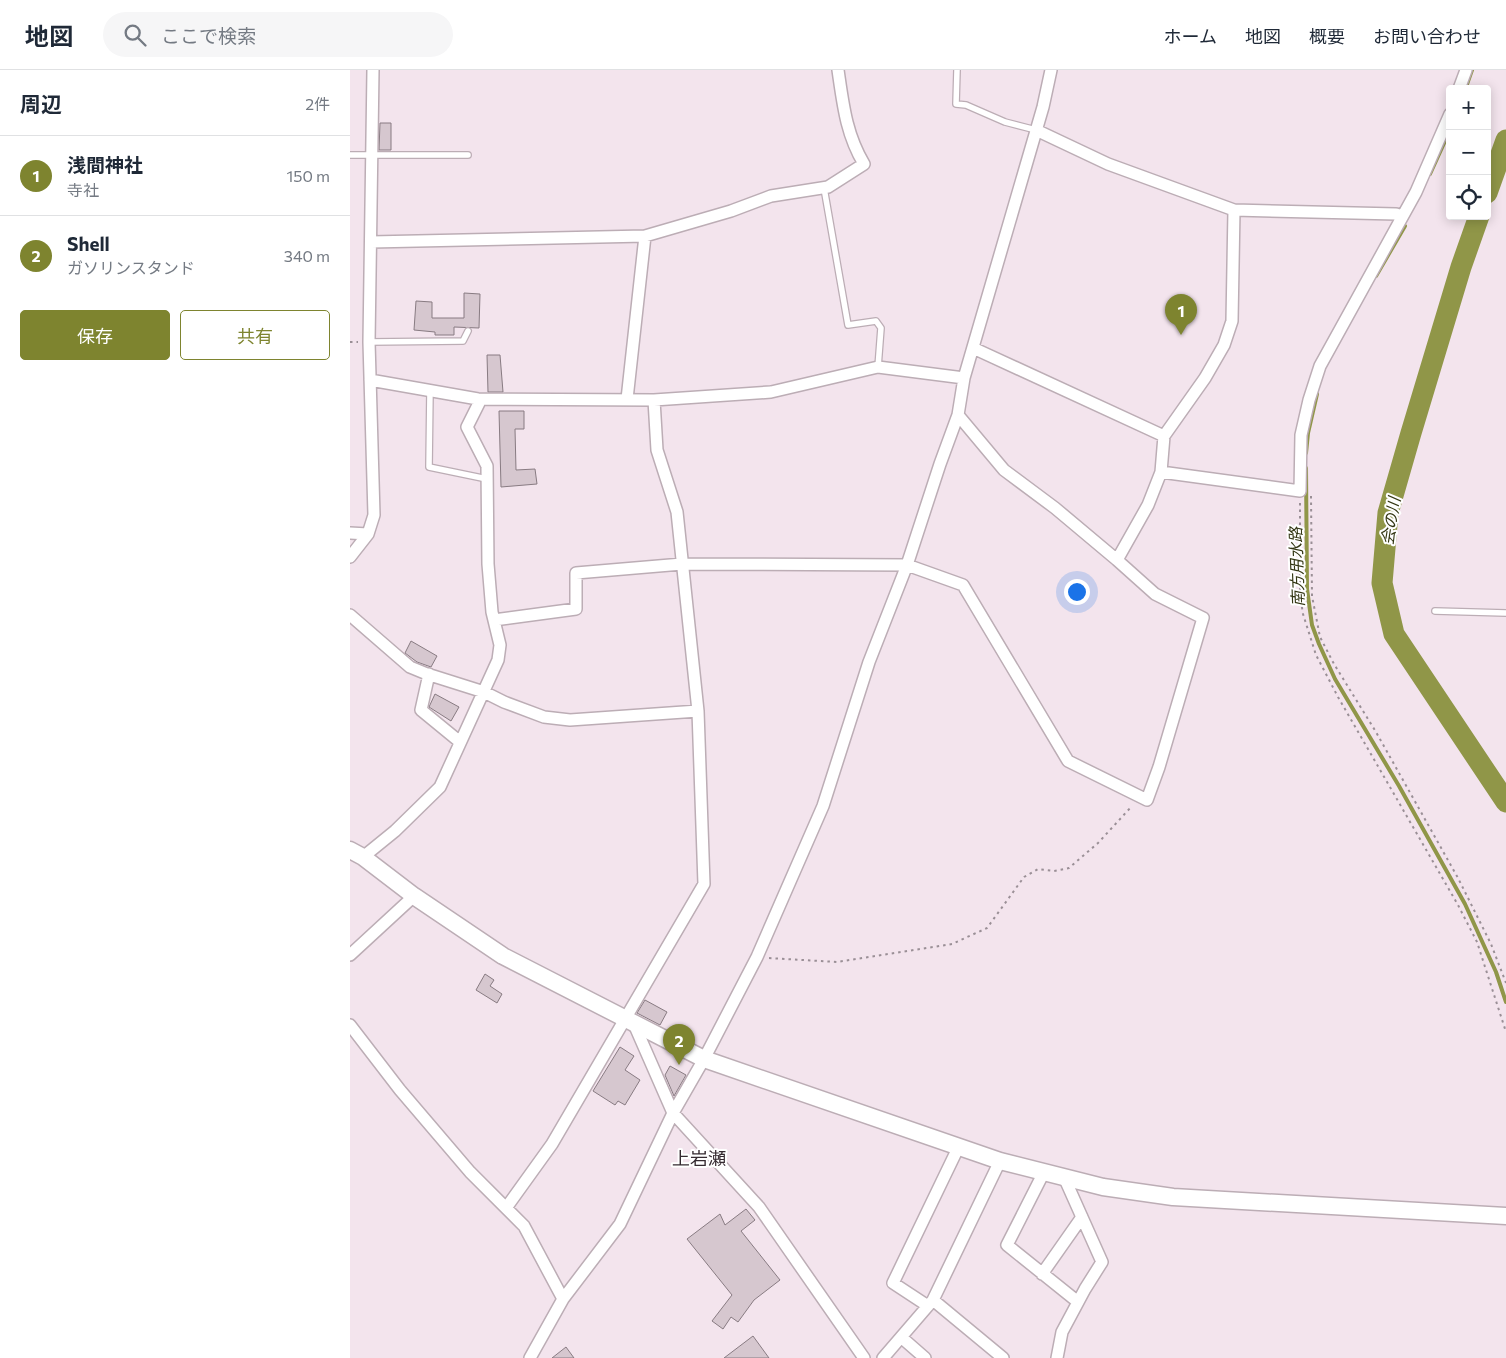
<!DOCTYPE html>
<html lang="ja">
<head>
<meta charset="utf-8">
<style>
	body { margin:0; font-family:Commissioner,"Noto Sans JP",sans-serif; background:#f6f6f7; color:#1f2937 }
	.controls { position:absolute; right:15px; top:15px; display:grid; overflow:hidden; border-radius:5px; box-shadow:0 2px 12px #0003 }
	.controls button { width:45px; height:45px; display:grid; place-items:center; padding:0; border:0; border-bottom:1px solid #e0e1e3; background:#fff; color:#1f2937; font:25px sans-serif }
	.you { position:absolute; left:726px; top:521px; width:18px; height:18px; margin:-12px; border:4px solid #fff; border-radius:50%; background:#1a73e8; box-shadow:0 0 0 8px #1a73e833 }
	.badge { display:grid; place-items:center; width:32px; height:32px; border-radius:50%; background:#7e842f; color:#fff; font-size:16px; font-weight:700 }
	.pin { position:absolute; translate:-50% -41px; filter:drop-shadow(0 1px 2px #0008) }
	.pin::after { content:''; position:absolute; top:26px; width:18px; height:15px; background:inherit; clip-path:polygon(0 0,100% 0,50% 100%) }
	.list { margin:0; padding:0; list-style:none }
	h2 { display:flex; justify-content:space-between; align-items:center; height:65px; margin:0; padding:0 20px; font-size:21px }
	h2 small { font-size:16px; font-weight:400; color:#747a83 }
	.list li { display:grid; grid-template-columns:32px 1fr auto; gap:15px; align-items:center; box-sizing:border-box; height:80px; padding:0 20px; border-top:1px solid #e0e1e3 }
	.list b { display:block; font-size:19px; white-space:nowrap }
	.list p { margin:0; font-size:16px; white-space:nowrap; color:#747a83 }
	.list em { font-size:16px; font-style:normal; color:#747a83 }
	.actions { display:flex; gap:10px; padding:15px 20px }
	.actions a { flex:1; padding:11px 0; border:1px solid #7e842f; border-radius:5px; text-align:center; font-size:18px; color:#7e842f }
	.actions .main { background:#7e842f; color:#fff }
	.icon { flex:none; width:28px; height:28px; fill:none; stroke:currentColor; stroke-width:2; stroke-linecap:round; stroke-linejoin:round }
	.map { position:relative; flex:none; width:1156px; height:1288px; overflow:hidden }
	header { display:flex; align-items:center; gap:30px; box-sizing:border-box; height:70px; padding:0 25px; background:#fff; border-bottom:1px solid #e0e1e3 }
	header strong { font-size:24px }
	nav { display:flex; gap:28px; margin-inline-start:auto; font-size:18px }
	.search { width:350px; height:45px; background:#f6f6f7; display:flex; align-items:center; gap:12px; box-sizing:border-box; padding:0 18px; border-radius:28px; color:#747a83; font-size:19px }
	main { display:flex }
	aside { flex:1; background:#fff }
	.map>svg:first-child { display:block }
</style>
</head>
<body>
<header>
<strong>地図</strong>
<div class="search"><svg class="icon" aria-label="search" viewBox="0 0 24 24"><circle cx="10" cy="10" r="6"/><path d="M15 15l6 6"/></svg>ここで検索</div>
<nav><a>ホーム</a><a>地図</a><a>概要</a><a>お問い合わせ</a></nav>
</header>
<main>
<aside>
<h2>周辺<small>2件</small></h2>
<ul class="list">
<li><span class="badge">1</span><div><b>浅間神社</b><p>寺社</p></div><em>150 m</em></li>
<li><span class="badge">2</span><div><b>Shell</b><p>ガソリンスタンド</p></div><em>340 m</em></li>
</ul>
<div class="actions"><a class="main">保存</a><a>共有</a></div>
</aside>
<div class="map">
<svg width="1156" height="1288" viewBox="0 0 1156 1288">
	<rect width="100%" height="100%" fill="#f3e4ed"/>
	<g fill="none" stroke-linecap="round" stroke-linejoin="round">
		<path stroke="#909648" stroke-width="4" d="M 1116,17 L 1122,0
			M 1080,104 L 1100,60
			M 1026,206 L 1055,156
			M 956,383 L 958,363 L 967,324
			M 956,398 L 957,519 L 962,555 L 969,574 L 985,609 L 1049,716 L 1115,834 L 1146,902 L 1156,932"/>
		<path stroke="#909648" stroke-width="21" d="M 1137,123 L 1156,70
			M 1129,146 L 1111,197 L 1061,363 L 1038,443 L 1032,513 L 1044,564 L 1156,732"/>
	</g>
	<path fill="#d6c7cf" stroke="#887b82" d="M 30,53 L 41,53 L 41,80 L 29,80 Z
		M 114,223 L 130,224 L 129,258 L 104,257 L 104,265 L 85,265 L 85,262 L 64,260 L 66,231 L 82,232 L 82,248 L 114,248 Z
		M 137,285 L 150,285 L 153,322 L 138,322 Z
		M 149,341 L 174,341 L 174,359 L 165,359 L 166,400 L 185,399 L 187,414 L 151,417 Z
		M 61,571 L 87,586 L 81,597 L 67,592 L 55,583 Z
		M 85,624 L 109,637 L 101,651 L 79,637 Z
		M 135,904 L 144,910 L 140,916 L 152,924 L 147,933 L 126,920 Z
		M 295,930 L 317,942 L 310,955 L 287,943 Z
		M 270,977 L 284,986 L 275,1000 L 290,1010 L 275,1035 L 268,1031 L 265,1035 L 243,1021 Z
		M 320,996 L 336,1005 L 324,1026 L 315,1005 Z
		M 396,1139 L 405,1150 L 391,1161 L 430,1210 L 404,1230 L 388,1252 L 381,1247 L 373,1259 L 362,1251 L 382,1225 L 337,1169 L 370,1144 L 375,1155 Z
		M 403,1266 L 419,1288 L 374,1288 Z
		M 216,1277 L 224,1288 L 202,1288 Z"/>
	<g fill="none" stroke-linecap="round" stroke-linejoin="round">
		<defs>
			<path id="lane" d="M 607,0 L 606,34 L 616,35 L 655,52 L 686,60
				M 0,85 L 118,85
				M 474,118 L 498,255 L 526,251 L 531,258 L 528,297
				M 19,272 L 113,271 L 118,261
				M 80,320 L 79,397 L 137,409
				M 1085,541 L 1156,543"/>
			<path id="street" d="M 1109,19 L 1116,0
				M 686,60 L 758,94 L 884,140 L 1046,144 L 1052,146
				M 21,172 L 295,166 L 381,141 L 421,126 L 478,117 L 514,94 C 496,64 493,34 488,0
				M 623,278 L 814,366 L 855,308 L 874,275 L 882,251 L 884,140
				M 20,310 L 128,329 L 304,330 L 421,322 L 528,297 L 614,308
				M 277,329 L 295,166
				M 811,402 L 950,421 L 951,365 L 959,330 L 970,296 L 1066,122 L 1100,44
				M 0,463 L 18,464
				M 0,487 L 18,464 L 24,445 L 19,272 L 23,0
				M 767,490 L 798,435 L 811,402 L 814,366
				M 0,545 L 60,597 L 77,604 L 134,622 L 154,632 L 194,647 L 220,650 L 348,641
				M 144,550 L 226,539 L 226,503 L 332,494 L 557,495 L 613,515 L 718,691 L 797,730 L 809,697 L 853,548 L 805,524 L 767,490 L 705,438 L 654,400 L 608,345
				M 79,604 L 71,640 L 110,672
				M 13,787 L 45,761 L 90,717 L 148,590 L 150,575 L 142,542 L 138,494 L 137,396 L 117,357 L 129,333 L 128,329
				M 0,885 L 64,826
				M 284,954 L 323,1043 L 409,1137 L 514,1288
				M 0,955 L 50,1020 L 120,1102 L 174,1156 L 213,1229
				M 694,1102 L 657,1175 L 728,1232
				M 156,1138 L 202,1074 L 354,814 L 348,641 L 327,442 L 307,380 L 304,330
				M 692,1204 L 732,1147
				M 583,1230 L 653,1288
				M 578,1236 L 543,1213 L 609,1076
				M 551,1267 L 575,1288
				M 180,1288 L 213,1229 L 270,1154 L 323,1043 L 354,989 L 407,887 L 473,736 L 519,592 L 557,495 L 590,394 L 608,345 L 614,308 L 693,37 L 701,0
				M 533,1288 L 583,1230 L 650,1091
				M 707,1288 L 712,1262 L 735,1219 L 752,1192 L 714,1107"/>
			<path id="secondary" d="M 0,780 L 13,787 L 64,826 L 153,886 L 354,989 L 650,1091 L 753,1117 L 823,1127 L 1156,1146"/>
		</defs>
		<use href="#lane" stroke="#bcadb5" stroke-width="8"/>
		<use href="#street" stroke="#bcadb5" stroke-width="14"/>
		<use href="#secondary" stroke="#bcadb5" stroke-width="19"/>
		<path stroke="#9a8f96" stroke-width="2" stroke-dasharray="2.5 4" stroke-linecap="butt" d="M 0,272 L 8,272
			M 961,426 L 962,526 L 970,567 L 984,594 L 1026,662 L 1108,808 L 1141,874 L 1156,913
			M 950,433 L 950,525 L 953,544 L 966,585 L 988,627 L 1108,835 L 1127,872 L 1156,962
			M 419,888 L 487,892 L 602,874 L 637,858 L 674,807 L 688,799 L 704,801 L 719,798 L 748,773 L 782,736"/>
		<use href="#lane" stroke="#fff" stroke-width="5.5"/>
		<use href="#street" stroke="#fff" stroke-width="11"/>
		<use href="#secondary" stroke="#fff" stroke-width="16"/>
	</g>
	<g text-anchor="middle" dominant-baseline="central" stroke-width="4" stroke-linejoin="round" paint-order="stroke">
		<g font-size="16" font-style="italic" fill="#333613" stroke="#fff">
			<text transform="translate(1040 451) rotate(-81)">会の川</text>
			<text transform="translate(946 497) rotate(-92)">南方用水路</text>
		</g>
		<g font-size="18" fill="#352a30" stroke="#fff">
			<text x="349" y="1088">上岩瀬</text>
		</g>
	</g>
</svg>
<div class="controls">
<button>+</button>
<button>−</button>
<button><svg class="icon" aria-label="locate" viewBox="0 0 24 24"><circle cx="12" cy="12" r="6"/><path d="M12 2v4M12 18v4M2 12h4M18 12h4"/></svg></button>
</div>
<div class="you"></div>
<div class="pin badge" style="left:831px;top:265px">1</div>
<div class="pin badge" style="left:329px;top:995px">2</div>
</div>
</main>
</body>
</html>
